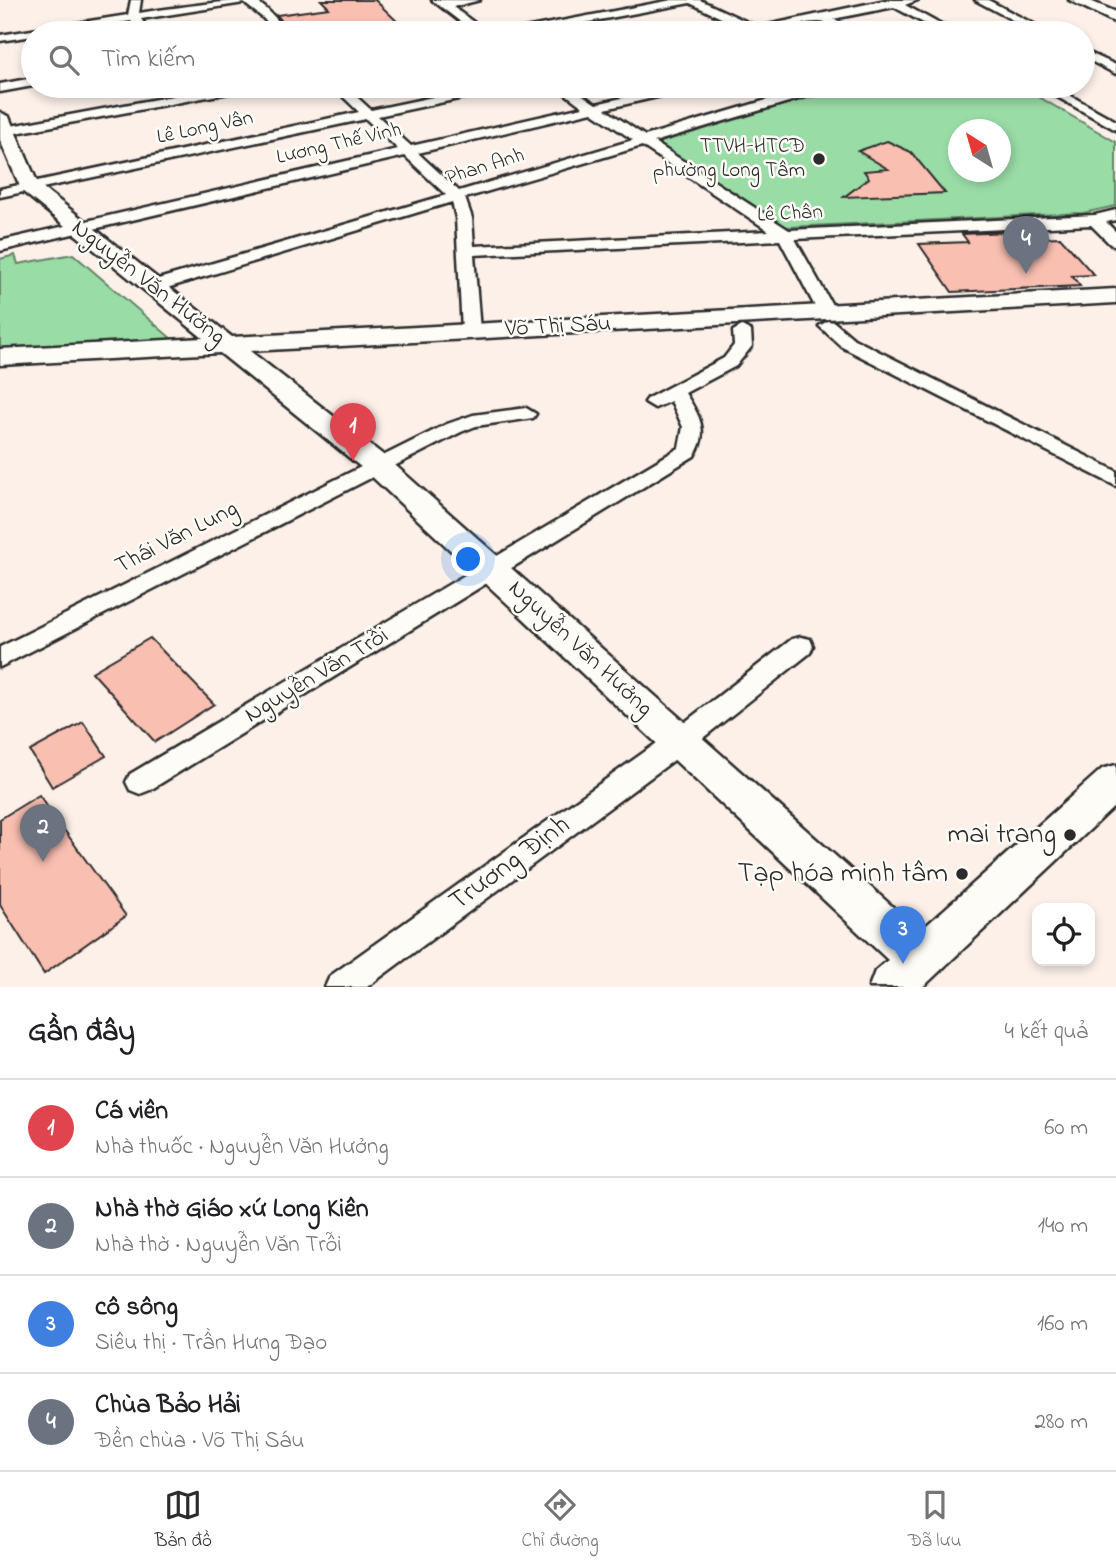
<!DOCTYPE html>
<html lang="vi">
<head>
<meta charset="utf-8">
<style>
	body { margin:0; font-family:"Indie Flower",sans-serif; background:#f6f6f6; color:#202124 }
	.controls { position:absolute; right:21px; bottom:21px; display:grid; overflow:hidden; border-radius:14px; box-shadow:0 4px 10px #0003 }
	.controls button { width:63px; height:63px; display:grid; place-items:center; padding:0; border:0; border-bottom:2px solid #e0e0e0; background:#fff; color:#202124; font:35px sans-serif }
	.compass { position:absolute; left:948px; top:119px; width:63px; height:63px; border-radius:50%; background:#fff; box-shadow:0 4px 10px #0003; rotate:323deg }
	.you { position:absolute; left:469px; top:560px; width:24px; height:24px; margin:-18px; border:5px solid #fff; border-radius:50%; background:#1a73e8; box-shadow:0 0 0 10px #1a73e833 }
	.badge { display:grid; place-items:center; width:46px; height:46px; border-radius:50%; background:#2b2b2b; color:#fff; font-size:23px; font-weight:700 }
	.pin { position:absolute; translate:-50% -58px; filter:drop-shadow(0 2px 4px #0008) }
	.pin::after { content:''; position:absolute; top:37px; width:24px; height:21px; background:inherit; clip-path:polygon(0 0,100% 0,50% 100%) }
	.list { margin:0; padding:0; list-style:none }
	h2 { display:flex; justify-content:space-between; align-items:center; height:91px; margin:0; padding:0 28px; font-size:30px }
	h2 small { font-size:23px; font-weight:400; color:#757577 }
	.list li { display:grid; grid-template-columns:46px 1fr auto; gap:21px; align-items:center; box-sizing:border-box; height:98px; padding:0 28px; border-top:2px solid #e0e0e0 }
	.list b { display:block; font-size:26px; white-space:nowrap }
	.list p { margin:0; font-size:23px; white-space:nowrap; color:#757577 }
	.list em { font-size:23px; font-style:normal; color:#757577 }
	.icon { flex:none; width:38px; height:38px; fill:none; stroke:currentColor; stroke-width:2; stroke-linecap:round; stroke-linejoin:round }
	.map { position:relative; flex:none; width:1116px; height:987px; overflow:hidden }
	.search { position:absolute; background:#fff; box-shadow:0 4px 10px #0003; left:21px; right:21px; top:21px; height:77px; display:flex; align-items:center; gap:18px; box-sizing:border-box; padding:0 24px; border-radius:38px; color:#757577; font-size:26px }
	.sheet { height:483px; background:#fff }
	nav { display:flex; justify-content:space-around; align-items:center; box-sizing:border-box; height:98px; border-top:2px solid #e0e0e0; background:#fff; font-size:19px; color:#757577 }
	nav a { display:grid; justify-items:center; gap:4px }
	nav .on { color:#2b2b2b }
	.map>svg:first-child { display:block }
</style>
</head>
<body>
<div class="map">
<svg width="1116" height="987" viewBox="0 0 1116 987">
	<rect width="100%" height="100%" fill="#fcf0e9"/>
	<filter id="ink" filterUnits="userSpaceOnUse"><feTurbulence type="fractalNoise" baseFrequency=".0143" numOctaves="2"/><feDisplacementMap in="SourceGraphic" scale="14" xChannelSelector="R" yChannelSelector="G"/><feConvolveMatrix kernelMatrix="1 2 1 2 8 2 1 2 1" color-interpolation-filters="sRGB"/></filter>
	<g filter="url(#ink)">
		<path fill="#99dca6" stroke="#628468" stroke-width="2" fill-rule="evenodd" d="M 847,86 L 1020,86 L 1116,142 L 1116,206 L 1083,213 L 788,227 L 776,223 L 660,146 L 661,142 ZM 958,130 L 1000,130 L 1000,172 L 958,172 Z
			M 73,254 L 179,345 L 0,352 L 0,259 L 15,255 L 18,264 Z"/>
		<path fill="#f9bfb1" stroke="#2b2b2b" stroke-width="2" d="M 321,0 L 375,0 L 405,29 L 378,33 L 291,33 L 277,15 L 329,8 Z
			M 887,141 L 911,152 L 945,193 L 844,197 L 869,178 L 864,171 L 888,169 L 858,151 Z
			M 1032,231 L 1039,238 L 1060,237 L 1094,275 L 1072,276 L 1080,286 L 952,292 L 919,244 L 968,242 L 962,234 Z
			M 150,638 L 214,704 L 155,742 L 92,672 Z
			M 83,722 L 106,756 L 52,787 L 30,751 Z
			M 39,795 L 126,916 L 44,974 L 0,905 L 0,819 Z"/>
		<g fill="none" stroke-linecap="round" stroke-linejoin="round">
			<defs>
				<path id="street" d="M 131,0 L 141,0 L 139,13 C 164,9 230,0 252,0 C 265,4 279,22 288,33 L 276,33 L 263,18 L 244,3 L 141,19 L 151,33 L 140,33 L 131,21 L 52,33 L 33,33 L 33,36 L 0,41 L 0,35 L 128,15 Z
					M 432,0 L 480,0 L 453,7 L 488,33 L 475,33 Z
					M 672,0 L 700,0 L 758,27 L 886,0 L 918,0 L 905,5 L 956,33 L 942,33 L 894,7 L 833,19 L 861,33 C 844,33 830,21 818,22 C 791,23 768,33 741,33 L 746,30 L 690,3 L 530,33 L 508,33 L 514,30 Z
					M 975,0 L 988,0 L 1051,33 L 1037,33 Z
					M 1083,50 L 1116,65 L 1116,74 L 1083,57 Z
					M 33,78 L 33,86 L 0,92 L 0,84 Z
					M 227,86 L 251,86 L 245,90 L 0,136 L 0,128 Z
					M 332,86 L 345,86 L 371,110 L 485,86 L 507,86 L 501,90 L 378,116 L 411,146 L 583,107 L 555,86 L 569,86 L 596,104 L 673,86 L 694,86 L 692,89 L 605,109 L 645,136 L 770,99 L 746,86 L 761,86 L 782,96 L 816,86 L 834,86 L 832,89 L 654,142 L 789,230 L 1095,215 L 1116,210 L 1116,220 L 1106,222 L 1116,232 L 1116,246 L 1110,244 L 1091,225 L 795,239 L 836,312 L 827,317 L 818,312 L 780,240 L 474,255 L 480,331 L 471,336 L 462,331 L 456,218 L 452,202 L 160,290 L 148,290 L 146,286 L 148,282 L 446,195 L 405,156 L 0,251 L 0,241 L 398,149 L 366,119 L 0,197 L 0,189 L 359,112 ZM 592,112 L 633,140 L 459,191 L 418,153 ZM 642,146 L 769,231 L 474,246 L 472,218 L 465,198 Z
					M 1038,86 L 1053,86 L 1116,121 L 1116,130 Z
					M 828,321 L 834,322 L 854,339 L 1116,471 L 1116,486 L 842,347 L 819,326 Z
					M 742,326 L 751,331 L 752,346 L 736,366 L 685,393 C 699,415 710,432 694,456 L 150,790 L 140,794 L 130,790 L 126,782 L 130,774 L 679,448 L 683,427 L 671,401 L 655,408 L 645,402 L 648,398 L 724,358 L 734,345 L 733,331 Z
					M 526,408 L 536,414 L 533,418 L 476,426 L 461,432 L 0,667 L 0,647 L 447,424 L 473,415 Z
					M 801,637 L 810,639 L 813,646 L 810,653 L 689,749 L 367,987 L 325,987 L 330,976 L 671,733 L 792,639 Z"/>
				<path id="secondary" d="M 1069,0 L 1088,0 L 1116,12 L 1116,23 Z
					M 0,112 L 9,117 L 38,184 L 232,337 L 1116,289 L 1116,303 L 250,351 L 387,458 L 920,931 L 1102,769 L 1116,765 L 1116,805 L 923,987 L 869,987 L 875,971 L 888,960 L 367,472 L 220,353 L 0,365 L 0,349 L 203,338 L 22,191 L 0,140 Z"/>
			</defs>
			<use href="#street" stroke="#2b2b2b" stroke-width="5"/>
			<use href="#secondary" stroke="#2b2b2b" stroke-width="5"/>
			<use href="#street" fill="#fdfcf7" fill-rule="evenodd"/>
			<use href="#secondary" fill="#fdfcf7" fill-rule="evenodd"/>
		</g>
	</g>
	<g fill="#2b2b2b" stroke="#fdfcf7" stroke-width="2.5">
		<circle cx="819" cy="159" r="7"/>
		<circle cx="1070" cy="835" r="7"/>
		<circle cx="962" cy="874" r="7"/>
	</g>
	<g text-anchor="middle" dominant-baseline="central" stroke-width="5" stroke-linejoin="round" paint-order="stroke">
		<g font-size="21" fill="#2b2b2b" stroke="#fdfcf7">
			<text transform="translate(205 128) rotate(-12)">Lê Long Vân</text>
			<text transform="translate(339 144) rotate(-13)">Lương Thế Vinh</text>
			<text transform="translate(485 167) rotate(-17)">Phan Anh</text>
			<text transform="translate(790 214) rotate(-3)">Lê Chân</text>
		</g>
		<g font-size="21" fill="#2b2b2b" stroke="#fdfcf7" text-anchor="end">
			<text x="805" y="147">TTVH-HTCĐ<tspan x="805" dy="24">phường Long Tâm</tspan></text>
		</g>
		<g font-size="24" fill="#2b2b2b" stroke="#fdfcf7">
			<text transform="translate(148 283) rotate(38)">Nguyễn Văn Hưởng</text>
			<text transform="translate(558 327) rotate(-3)">Võ Thị Sáu</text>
			<text transform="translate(177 538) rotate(-27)">Thái Văn Lung</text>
			<text transform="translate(580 649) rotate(43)">Nguyễn Văn Hưởng</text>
			<text transform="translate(317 676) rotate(-31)">Nguyễn Văn Trỗi</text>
		</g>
		<g font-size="28" fill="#2b2b2b" stroke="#fdfcf7" text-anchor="end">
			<text x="1056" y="835">mai trang</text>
			<text x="948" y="874">Tạp hóa minh tâm</text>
		</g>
		<g font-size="28" fill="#2b2b2b" stroke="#fdfcf7">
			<text transform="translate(510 864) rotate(-36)">Trương Định</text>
		</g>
	</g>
</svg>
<div class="controls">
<button><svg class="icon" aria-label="locate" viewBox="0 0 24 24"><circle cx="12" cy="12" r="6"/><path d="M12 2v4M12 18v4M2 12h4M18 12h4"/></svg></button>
</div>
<svg class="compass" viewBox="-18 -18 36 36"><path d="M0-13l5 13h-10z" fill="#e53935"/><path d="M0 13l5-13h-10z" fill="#757577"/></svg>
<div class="you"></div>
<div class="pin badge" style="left:353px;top:461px;background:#e0444e">1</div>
<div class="pin badge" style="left:43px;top:862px;background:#6b7280">2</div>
<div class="pin badge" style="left:903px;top:964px;background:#3f7fe0">3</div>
<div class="pin badge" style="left:1026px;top:274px;background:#6b7280">4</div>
<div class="search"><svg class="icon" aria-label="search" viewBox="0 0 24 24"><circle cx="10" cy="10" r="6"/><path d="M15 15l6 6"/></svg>Tìm kiếm</div>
</div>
<section class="sheet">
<h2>Gần đây<small>4 kết quả</small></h2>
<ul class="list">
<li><span class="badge" style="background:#e0444e">1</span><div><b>Cá viên</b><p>Nhà thuốc · Nguyễn Văn Hưởng</p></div><em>60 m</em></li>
<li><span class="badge" style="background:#6b7280">2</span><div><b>Nhà thờ Giáo xứ Long Kiên</b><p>Nhà thờ · Nguyễn Văn Trỗi</p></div><em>140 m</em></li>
<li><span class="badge" style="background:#3f7fe0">3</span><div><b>cô sông</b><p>Siêu thị · Trần Hưng Đạo</p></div><em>160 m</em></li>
<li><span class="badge" style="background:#6b7280">4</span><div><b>Chùa Bảo Hải</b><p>Đền chùa · Võ Thị Sáu</p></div><em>280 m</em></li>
</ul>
</section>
<nav>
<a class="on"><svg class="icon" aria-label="map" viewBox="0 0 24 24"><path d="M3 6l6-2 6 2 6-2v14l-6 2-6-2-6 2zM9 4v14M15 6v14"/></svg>Bản đồ</a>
<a><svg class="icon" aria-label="directions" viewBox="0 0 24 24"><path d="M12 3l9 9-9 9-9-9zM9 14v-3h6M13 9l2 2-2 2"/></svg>Chỉ đường</a>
<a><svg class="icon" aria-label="saved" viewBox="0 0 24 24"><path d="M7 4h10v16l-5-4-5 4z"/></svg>Đã lưu</a>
</nav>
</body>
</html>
